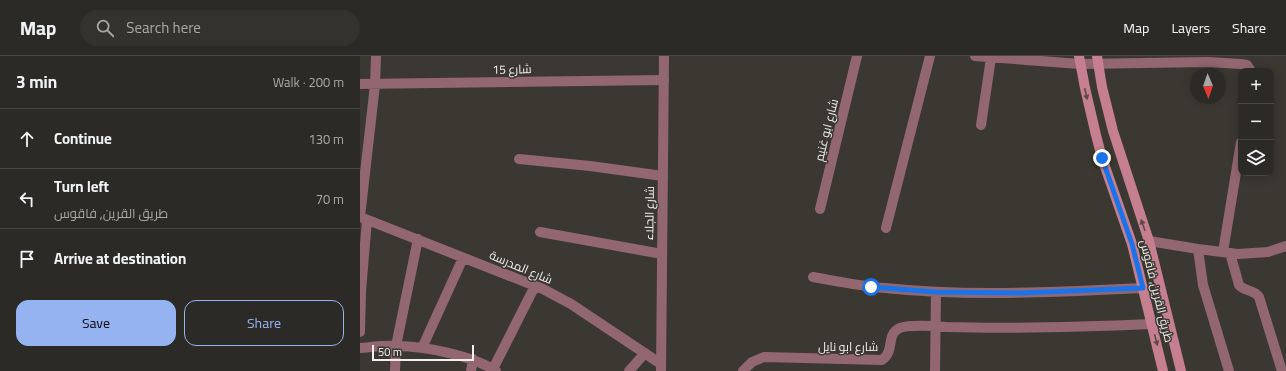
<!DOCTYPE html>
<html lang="en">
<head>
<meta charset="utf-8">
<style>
	body { margin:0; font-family:Georgia,Cairo,serif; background:#34322e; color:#f1f3f6 }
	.controls { position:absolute; right:12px; top:12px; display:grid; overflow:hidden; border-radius:8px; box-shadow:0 2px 10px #0003 }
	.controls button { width:36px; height:36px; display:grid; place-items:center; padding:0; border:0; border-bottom:1px solid #484643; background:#2c2a26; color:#f1f3f6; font:20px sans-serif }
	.compass { position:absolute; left:830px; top:12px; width:36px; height:36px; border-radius:50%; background:#2c2a26; box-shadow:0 2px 10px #0003; rotate:178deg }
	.scale { position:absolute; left:12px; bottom:10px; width:102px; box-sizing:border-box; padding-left:4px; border:2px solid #f2f0ec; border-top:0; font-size:11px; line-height:14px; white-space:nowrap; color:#f2f0ec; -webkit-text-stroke:3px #3b3832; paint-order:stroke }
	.stop { position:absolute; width:12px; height:12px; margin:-9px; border:3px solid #1a73e8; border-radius:50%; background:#fff }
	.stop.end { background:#1a73e8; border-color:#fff; box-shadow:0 1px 4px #0008 }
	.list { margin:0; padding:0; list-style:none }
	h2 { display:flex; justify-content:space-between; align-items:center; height:52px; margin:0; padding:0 16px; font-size:17px }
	h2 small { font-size:13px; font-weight:400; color:#a6a7a7 }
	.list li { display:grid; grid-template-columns:26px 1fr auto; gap:12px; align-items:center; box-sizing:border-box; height:60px; padding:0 16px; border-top:1px solid #484643 }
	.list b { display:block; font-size:15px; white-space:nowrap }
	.list p { margin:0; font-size:13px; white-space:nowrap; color:#a6a7a7 }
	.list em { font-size:13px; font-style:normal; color:#a6a7a7 }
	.actions { display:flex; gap:8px; padding:12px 16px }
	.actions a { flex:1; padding:9px 0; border:1px solid #95b2f1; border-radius:12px; text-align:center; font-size:14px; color:#95b2f1 }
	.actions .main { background:#95b2f1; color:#111 }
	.icon { flex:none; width:22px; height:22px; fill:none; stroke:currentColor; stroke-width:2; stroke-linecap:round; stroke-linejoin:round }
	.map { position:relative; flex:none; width:926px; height:315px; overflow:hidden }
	header { display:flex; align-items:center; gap:24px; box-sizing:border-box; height:56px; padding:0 20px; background:#2c2a26; border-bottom:1px solid #484643 }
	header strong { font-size:19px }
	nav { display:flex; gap:22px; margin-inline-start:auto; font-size:14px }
	.search { width:280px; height:36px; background:#34322e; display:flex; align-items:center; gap:10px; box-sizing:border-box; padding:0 14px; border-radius:22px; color:#a6a7a7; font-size:15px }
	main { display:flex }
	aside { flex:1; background:#2c2a26 }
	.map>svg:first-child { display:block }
</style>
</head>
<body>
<header>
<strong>Map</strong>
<div class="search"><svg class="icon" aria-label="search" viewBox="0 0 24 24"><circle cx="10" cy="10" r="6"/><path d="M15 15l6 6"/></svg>Search here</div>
<nav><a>Map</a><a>Layers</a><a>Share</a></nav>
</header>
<main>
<aside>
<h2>3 min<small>Walk · 200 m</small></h2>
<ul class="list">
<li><svg class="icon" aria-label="ahead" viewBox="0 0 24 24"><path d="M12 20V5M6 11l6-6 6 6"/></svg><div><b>Continue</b></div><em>130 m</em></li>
<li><svg class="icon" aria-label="left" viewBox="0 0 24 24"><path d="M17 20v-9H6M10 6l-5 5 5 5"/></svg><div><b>Turn left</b><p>طريق القرين, فاقوس</p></div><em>70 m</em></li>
<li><svg class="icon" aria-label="arrive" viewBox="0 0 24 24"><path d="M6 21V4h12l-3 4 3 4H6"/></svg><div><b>Arrive at destination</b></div></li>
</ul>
<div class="actions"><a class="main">Save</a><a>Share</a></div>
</aside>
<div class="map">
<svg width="926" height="315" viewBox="0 0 926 315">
	<rect width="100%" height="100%" fill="#3b3832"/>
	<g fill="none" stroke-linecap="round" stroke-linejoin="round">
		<path stroke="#936770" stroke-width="10" d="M 615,0 L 720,8 L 848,6 L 881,8 L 887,9 L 891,15
			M 0,28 L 304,24
			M 621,69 L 631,2
			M 159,103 L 230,110 L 303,120
			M 460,153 L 497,0
			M 0,161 L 183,233 L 211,248 L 301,308
			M 0,161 L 15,29 L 16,0
			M 526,172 L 570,0
			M 180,176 L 302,198
			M 789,185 L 838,193 L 878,198 L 908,196 L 926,190
			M 838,193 L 843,229 L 869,315
			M 863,196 L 881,86
			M 870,197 L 879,229 C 885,236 894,233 899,241 L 922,315
			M 453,221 C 476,225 500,230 525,232 C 610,241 697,236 783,232
			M 0,276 L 1,235 L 7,164
			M 0,292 C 12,291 25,289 37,290 C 65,290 113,300 136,315
			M 62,292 L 103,202
			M 133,313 L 175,230
			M 35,315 L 36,290 L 58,183
			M 111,315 L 113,303
			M 269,315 L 285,297
			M 383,315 L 392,306 L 404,301 L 522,304 C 535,295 526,280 538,273 C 545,268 577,270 587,271 C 655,273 723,271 792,268
			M 575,315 L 576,236"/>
		<path stroke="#936770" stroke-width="10" d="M 301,315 L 304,0"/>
		<path stroke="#c57f8f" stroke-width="10" d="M 719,0 L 725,32 L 736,79 L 742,102 L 772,188 L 803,315
			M 737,0 L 742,31 L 753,75 L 789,185 L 821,315"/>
	</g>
	<defs><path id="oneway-solid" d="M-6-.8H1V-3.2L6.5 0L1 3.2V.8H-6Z"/></defs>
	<g fill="#5e4a49">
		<use href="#oneway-solid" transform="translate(726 38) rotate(78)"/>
		<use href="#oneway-solid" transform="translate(783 169) rotate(-109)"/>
		<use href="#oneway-solid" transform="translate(796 284) rotate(76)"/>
	</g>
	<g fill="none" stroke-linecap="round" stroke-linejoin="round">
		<path stroke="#1a73e8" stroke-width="5" d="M 511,231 L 576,236 L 660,237 L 783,232 L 772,188 L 742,102"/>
	</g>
	<g text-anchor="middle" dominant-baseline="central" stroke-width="3" stroke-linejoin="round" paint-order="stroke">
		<g font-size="12" fill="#f2f0ec" stroke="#3b3832">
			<text transform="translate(152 13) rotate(-1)">شارع 15</text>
			<text transform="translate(466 74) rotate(-76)">شارع ابو غنيم</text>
			<text transform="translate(289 157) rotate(-89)">شارع الجلاء</text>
			<text transform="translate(161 211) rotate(23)">شارع المدرسة</text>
			<text transform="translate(797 235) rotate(76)">طريق القرين, فاقوس</text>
			<text x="488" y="290">شارع ابو نايل</text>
		</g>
	</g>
</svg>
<div class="controls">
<button>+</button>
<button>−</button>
<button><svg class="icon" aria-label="layers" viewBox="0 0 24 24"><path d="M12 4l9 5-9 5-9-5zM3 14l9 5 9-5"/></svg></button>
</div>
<svg class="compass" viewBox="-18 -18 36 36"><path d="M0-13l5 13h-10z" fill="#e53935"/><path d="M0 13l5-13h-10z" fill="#a6a7a7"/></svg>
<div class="scale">50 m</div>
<div class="stop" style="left:511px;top:231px"></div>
<div class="stop end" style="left:742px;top:102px"></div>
</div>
</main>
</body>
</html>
